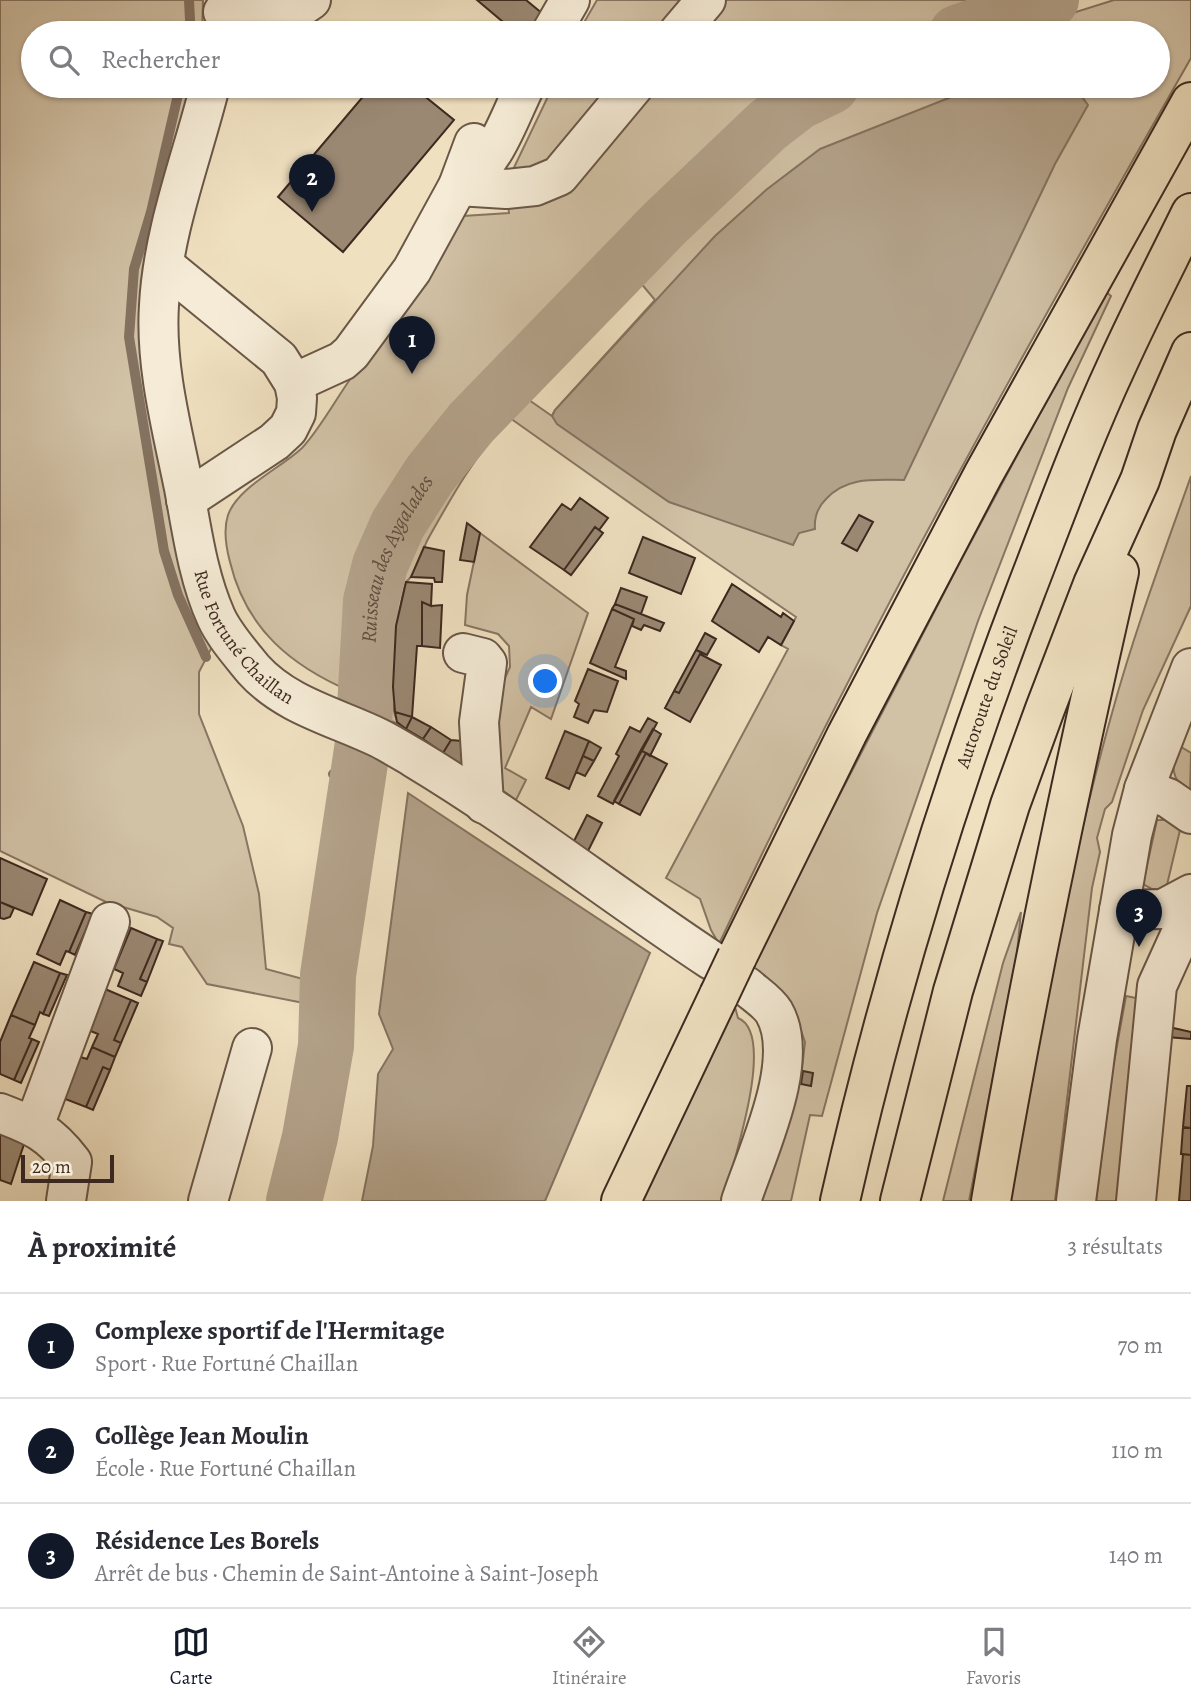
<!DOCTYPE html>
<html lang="fr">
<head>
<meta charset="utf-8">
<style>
	body { margin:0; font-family:Alegreya,serif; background:#f7f7f7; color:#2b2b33 }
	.scale { position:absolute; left:21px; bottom:18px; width:93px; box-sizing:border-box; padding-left:7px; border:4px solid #3e2920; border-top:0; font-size:19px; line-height:24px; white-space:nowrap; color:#3e2920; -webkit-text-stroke:5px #f5ebd6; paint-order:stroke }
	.you { position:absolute; left:546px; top:682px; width:24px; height:24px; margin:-18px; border:5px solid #fff; border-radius:50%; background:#1a73e8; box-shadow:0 0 0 10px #1a73e833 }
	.badge { display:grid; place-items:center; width:46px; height:46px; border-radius:50%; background:#111827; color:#fff; font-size:23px; font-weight:700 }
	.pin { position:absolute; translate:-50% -58px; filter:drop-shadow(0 2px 4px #0008) }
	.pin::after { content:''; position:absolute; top:37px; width:24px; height:21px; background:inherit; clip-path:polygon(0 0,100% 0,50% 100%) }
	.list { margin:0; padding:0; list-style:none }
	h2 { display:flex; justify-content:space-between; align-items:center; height:91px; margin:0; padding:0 28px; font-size:30px }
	h2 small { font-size:23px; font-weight:400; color:#7c7c81 }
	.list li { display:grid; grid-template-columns:46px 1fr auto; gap:21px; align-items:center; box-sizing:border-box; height:105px; padding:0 28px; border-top:2px solid #e1e1e2 }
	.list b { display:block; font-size:26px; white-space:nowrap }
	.list p { margin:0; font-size:23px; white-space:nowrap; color:#7c7c81 }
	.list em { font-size:23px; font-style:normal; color:#7c7c81 }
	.icon { flex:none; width:38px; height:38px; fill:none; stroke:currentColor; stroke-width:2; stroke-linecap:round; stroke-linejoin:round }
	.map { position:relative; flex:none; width:1191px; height:1201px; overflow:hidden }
	.search { position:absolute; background:#fff; box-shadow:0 2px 5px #0004; left:21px; right:21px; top:21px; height:77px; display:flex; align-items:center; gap:18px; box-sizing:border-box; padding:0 24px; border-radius:38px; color:#7c7c81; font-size:26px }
	.sheet { height:406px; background:#fff }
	nav { display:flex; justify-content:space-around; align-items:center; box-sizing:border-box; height:98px; border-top:2px solid #e1e1e2; background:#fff; font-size:19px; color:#7c7c81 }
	nav a { display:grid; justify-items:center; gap:4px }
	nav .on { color:#111827 }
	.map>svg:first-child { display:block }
</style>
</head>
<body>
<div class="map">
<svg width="1191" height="1201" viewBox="0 0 1191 1201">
	<rect width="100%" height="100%" fill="#efe0c0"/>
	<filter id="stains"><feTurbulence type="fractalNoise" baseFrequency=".00286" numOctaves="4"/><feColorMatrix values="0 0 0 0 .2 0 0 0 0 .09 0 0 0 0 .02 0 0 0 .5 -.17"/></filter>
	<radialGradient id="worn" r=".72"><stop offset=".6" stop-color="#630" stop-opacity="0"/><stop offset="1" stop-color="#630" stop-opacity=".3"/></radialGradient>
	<path fill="#d1c1a5" stroke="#887562" stroke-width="2" d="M 0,0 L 203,0 L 202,33 L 33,33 L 33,86 L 192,86 L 143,291 L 142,369 L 187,585 L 214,643 L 199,672 L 199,714 L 243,826 L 259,894 L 266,969 L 314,982 L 314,1005 L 207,984 L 182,947 L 169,944 L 173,928 L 157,917 L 106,902 L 0,851 Z
		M 597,0 L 1009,0 L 909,33 L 578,33 Z
		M 1114,0 L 1191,0 L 1191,58 C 1025,349 861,641 719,944 L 711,930 L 700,899 L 666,878 L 788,649 L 781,645 L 796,617 L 644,513 L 510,418 C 476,453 452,496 428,539 C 421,552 418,572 406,582 C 398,609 382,704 400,725 L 380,716 L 384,630 L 397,565 L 412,527 L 434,496 L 519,393 L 552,416 L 555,410 L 655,300 L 629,269 L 722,179 L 791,122 L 859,86 L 1158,86 L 1158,33 L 988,33 L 1045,11 L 1054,19 Z
		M 553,86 L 805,86 L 781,98 L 735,136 L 458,425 C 423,467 387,512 369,565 C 356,604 356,651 352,692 C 291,666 246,629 230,562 C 226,547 223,530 228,515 C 238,487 281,468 302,448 C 319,430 336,399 351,378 C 389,324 426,271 463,216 L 509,213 L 506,189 L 508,180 Z
		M 1105,291 L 1111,296 L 1068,388 L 978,621 L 877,913 L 822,1116 L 810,1115 L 791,1201 L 761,1201 L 801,1077 L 805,1042 L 796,1016 L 781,996 L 750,977 L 755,969 L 751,966 L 958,566 Z
		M 1191,476 L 1191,606 L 1143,710 L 1112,802 L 1105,809 L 1097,838 L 1100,852 L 1092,888 L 1055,1201 L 1010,1201 C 1039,1037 1067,873 1112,713 C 1134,633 1163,555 1191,476 Z
		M 480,533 L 588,613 L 551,719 L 531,707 L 505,768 L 526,780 L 516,800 L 492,783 L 489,732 L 504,680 L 510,667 L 509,646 L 498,634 L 465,625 L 467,595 Z
		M 1178,745 L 1191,753 L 1190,793 C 1170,780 1171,765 1178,745 Z
		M 1157,820 L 1171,820 L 1181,826 L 1166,889 L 1152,889 L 1143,884 Z
		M 1021,912 L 1017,953 L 969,1201 L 943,1201 L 1003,963 Z
		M 1126,996 L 1141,999 L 1125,1201 L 1096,1201 L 1112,1073 Z
		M 735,1007 L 738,1018 C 778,1034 731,1169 723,1201 L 642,1201 Z"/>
	<path fill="#b3a28a" stroke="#847260" stroke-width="2" d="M 979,86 L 1074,86 L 1088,105 L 1055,164 L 904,480 C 876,480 847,476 826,499 C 817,508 814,517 815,529 L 799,533 L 793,545 L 669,502 L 557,424 L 552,416 L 555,410 L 715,236 L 766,190 L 820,149 Z
		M 408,793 L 650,953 L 545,1201 L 362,1201 L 373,1146 L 378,1074 L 393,1049 L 379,1014 Z"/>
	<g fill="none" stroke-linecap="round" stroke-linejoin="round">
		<path stroke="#847260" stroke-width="10" d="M 189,0 L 190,20
			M 180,86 L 151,212 L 134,269 L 129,337 L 164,551 L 178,595 L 206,657
			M 333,774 L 355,794"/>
		<g stroke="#b3a28a" stroke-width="56">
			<path d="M 957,33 L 1051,0"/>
			<path id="s1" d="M 294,1201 L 310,1137 L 326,1046 L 328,975 L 363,743 L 371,601 L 380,565 L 398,524 L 430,474 L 471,423 L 664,224 L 767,126 L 798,102 L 831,86"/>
		</g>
	</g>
	<path fill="#9a8873" stroke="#3e2920" stroke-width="2" d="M 477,0 L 526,0 L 543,14 L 525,33 L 516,33 Z
		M 372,86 L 412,86 L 454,120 L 343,252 L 278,197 Z
		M 580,498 L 608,518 L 599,530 L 595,527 L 564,570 L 530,547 L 562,504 L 571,510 Z
		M 859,515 L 873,522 L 857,551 L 842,543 Z
		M 467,523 L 480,533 L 474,562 L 460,560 Z
		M 595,527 L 603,533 L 571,575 L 564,570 Z
		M 643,537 L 695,558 L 681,594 L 629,573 Z
		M 424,547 L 444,551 L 442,582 L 435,582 L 434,578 L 411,577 Z
		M 406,582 L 432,584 L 431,606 L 422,602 L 422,646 L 417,646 L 412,717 L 395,712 L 393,687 L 396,626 Z
		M 732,584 L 781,617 L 783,613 L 794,621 L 781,645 L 768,637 L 759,652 L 712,621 Z
		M 621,588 L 647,597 L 641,614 L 615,604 Z
		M 422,602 L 431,606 L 442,605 L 440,648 L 422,646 Z
		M 615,604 L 641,614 L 664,623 L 660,631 L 644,625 L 641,630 L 632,626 L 634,619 L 612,609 Z
		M 612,609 L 634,619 L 615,667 L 626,671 L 626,679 L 590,663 Z
		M 705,633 L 716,639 L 707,655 L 696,650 Z
		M 696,650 L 701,652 L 700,654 L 679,693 L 674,691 Z
		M 700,654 L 721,665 L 690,722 L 665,708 L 674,691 L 679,693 Z
		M 588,669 L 618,681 L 607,712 L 594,710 L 588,723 L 574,717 L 579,704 L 575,701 Z
		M 395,712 L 412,717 L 406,729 L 397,722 Z
		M 412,717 L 431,727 L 423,739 L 406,729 Z
		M 648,718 L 657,723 L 613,804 L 598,796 L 619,756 L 616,754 L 630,727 L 640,732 Z
		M 431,727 L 451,740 L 443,753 L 423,739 Z
		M 653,729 L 661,734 L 650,756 L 641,750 Z
		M 565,731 L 589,741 L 569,789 L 546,778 Z
		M 451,740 L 472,742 L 475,773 L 443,753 Z
		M 589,741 L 601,748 L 594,761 L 583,756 Z
		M 641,750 L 646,753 L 619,804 L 614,801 Z
		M 646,753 L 667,764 L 640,815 L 619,804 Z
		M 583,756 L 594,761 L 585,776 L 576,772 Z
		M 587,815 L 602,823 L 588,851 L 574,841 Z
		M 0,858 L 47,879 L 32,915 L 0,902 Z
		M 60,900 L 86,912 L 69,952 L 66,951 L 60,965 L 37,954 Z
		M 0,902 L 14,908 L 10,917 L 4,919 L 0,918 Z
		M 86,912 L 93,914 L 75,955 L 69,952 Z
		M 131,928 L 157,939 L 140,979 L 147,982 L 141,996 L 118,986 L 123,973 L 114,969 Z
		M 157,939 L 163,941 L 147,982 L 140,979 Z
		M 34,962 L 60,973 L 43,1014 L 40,1012 L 35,1025 L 11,1015 Z
		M 60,973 L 67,975 L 49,1016 L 43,1014 Z
		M 105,989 L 131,1000 L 114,1040 L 121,1043 L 115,1057 L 92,1047 L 98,1034 L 88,1030 Z
		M 131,1000 L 138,1003 L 121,1043 L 114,1040 Z
		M 11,1015 L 35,1025 L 29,1038 L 32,1039 L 14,1080 L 0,1074 L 0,1042 Z
		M 1169,1027 L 1191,1032 L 1191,1039 L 1167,1037 Z
		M 32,1039 L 39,1042 L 21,1083 L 14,1080 Z
		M 92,1047 L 115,1057 L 110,1070 L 103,1067 L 86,1107 L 60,1097 L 77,1056 L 87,1059 Z
		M 103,1067 L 110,1070 L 93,1110 L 86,1107 Z
		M 803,1071 L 813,1073 L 811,1086 L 801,1084 Z
		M 1187,1086 L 1191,1086 L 1191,1128 L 1183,1127 Z
		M 1183,1127 L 1191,1128 L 1191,1155 L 1181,1154 Z
		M 0,1134 L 24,1144 L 11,1184 L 0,1180 Z
		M 1183,1154 L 1191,1155 L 1191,1201 L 1179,1201 Z"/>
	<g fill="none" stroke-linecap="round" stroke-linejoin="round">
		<defs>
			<g id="minor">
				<path d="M 223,12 C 263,20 276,25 311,0"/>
				<path d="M 551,33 L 570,0"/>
				<path d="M 678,33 L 706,0"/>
				<path id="s2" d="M 210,86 C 192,158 163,230 159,305 C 155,366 172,429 184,488 C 192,531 198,577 216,617 C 224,635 241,654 253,669 C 286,706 336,717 379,738 C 391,744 402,751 414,758 C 517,820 611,894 711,960"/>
				<path d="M 469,179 C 497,158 510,116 525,86"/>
				<path d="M 458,186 L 506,189 L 535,186 L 559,176 L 634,86"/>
				<path d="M 164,265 L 279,359 L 294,383 L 297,398 L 296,413 L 288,429 L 274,442 L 186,500"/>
				<path d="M 294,383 L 342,361 L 351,353 L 412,270 L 458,186 L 474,143"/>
				<path d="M 463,653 L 483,658 L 487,663 L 479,722 L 484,804"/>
				<path d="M 1144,789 L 1168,798 L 1191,814"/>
				<path d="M 1119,910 L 1163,909 L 1191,894"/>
				<path d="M 0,1113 C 34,1126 49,1132 72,1162 L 66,1201"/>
				<path d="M 34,1126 L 110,922"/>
				<path d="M 208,1201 L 252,1048"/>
				<path d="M 741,1201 C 757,1152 802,1060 774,1012 C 768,1002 755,994 746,986"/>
				<path d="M 1076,1201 L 1097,1039 L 1132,835 L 1144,789 L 1191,668"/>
				<path d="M 1136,1201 L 1157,986 L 1191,911"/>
			</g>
			<g id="highway">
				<path d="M 737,957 L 847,734 L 983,475 L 1191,102"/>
				<path d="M 621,1201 L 719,995"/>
				<path id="s3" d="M 840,1201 C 887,993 950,789 1026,590 C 1055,515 1083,438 1117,365 C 1140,314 1166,264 1191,213"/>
				<path d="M 900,1201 L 953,991 L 1010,805 L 1045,709 L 1093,584 L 1140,480 L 1157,430 L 1191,352"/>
				<path d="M 991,1201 C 1027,990 1071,781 1119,572"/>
			</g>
		</defs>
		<use href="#minor" stroke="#6a5748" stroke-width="42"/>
		<use href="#highway" stroke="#3e2920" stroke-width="42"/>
		<use href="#minor" stroke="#f5ebd6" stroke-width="38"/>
		<use href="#highway" stroke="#efe0c0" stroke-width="38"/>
		<defs>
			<path id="highway-bridge" d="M 719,995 L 737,957"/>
		</defs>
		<use href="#highway-bridge" stroke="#3e2920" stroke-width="42" stroke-linecap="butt"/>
		<use href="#highway-bridge" stroke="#efe0c0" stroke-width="38"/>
	</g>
	<g text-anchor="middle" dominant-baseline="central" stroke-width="5" stroke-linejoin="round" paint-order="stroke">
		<g font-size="19" fill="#3e2920" stroke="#f5ebd6">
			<text stroke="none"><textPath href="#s2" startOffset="576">Rue Fortuné Chaillan</textPath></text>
			<text stroke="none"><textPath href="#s3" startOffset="525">Autoroute du Soleil</textPath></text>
		</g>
		<g font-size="21" font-style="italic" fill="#614d40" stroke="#f5ebd6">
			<text stroke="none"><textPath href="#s1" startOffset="654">Ruisseau des Aygalades</textPath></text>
		</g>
	</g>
	<rect width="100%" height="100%" filter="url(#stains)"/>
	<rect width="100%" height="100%" fill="url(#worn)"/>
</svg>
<div class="scale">20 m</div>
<div class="you"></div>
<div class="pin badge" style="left:412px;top:374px">1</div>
<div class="pin badge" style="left:312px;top:212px">2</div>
<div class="pin badge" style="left:1139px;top:947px">3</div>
<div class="search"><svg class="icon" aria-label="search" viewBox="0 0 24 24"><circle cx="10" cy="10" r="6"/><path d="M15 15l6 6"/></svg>Rechercher</div>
</div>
<section class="sheet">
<h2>À proximité<small>3 résultats</small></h2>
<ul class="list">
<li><span class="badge">1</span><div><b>Complexe sportif de l'Hermitage</b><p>Sport · Rue Fortuné Chaillan</p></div><em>70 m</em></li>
<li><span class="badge">2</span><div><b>Collège Jean Moulin</b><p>École · Rue Fortuné Chaillan</p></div><em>110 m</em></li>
<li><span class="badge">3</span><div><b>Résidence Les Borels</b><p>Arrêt de bus · Chemin de Saint-Antoine à Saint-Joseph</p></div><em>140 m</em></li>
</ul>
</section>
<nav>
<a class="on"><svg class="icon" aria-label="map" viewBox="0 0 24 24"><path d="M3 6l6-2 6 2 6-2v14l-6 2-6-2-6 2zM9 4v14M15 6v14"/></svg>Carte</a>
<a><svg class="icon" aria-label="directions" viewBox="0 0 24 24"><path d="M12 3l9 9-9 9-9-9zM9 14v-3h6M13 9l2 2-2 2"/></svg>Itinéraire</a>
<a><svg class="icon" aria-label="saved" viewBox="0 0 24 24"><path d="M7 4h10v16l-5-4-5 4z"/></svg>Favoris</a>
</nav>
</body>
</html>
